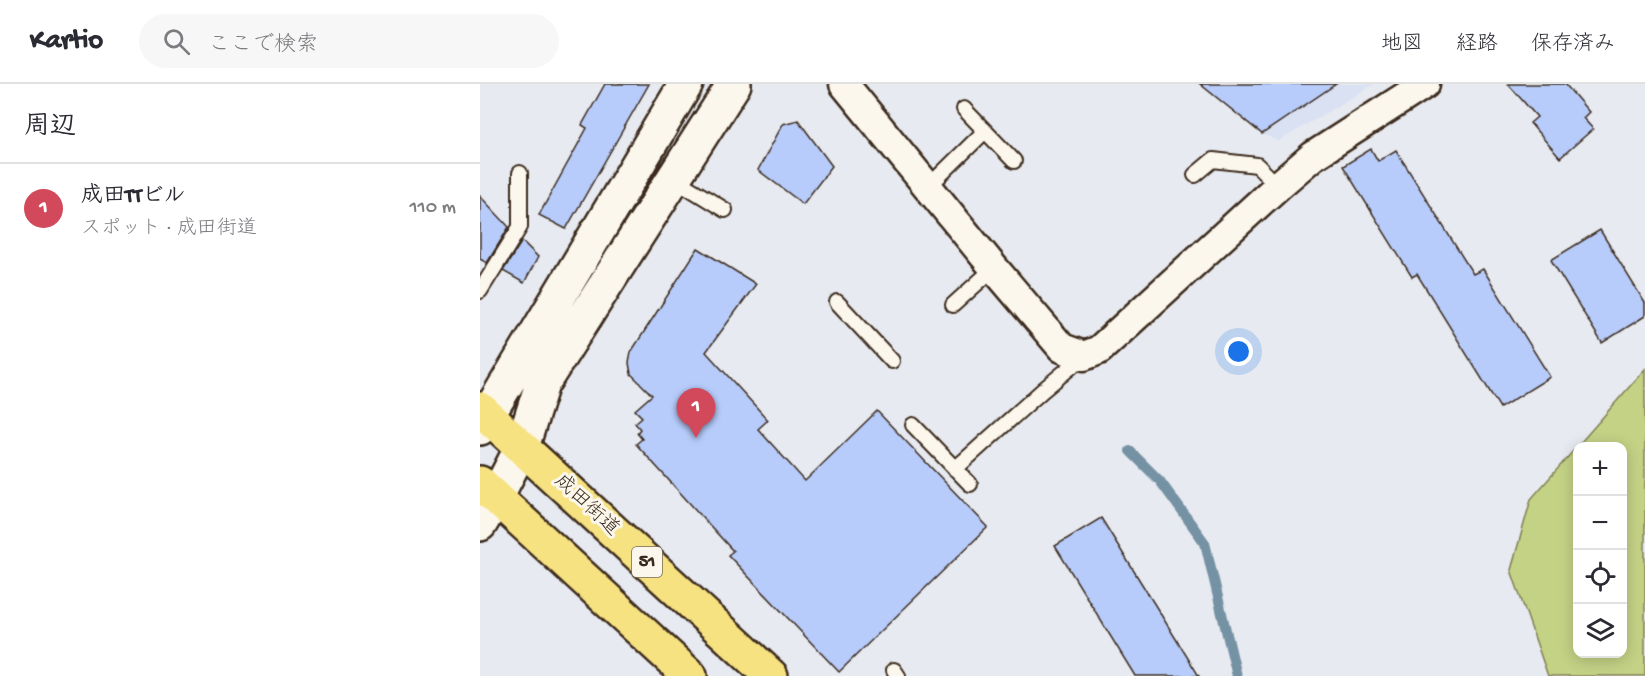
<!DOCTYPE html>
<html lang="ja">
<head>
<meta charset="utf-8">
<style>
	body { margin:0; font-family:"Gochi Hand","Klee One",sans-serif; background:#f7f7f7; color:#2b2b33 }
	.controls { position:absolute; right:18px; bottom:18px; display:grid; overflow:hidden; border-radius:12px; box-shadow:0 3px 15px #0003 }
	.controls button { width:54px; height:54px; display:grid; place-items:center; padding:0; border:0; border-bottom:2px solid #e1e1e2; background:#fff; color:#2b2b33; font:30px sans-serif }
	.you { position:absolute; left:759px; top:268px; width:21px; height:21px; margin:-15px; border:4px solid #fff; border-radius:50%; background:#1a73e8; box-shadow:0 0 0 9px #1a73e833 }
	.badge { display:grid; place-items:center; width:39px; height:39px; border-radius:50%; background:#d1495b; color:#fff; font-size:20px; font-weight:700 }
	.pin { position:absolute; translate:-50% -50px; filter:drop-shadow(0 2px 3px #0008) }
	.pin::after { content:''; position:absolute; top:32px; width:21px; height:18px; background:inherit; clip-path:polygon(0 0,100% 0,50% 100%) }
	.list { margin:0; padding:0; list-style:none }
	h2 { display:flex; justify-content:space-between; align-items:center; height:78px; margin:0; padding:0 24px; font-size:26px }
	h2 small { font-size:20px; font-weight:400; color:#7c7c81 }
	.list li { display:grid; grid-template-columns:39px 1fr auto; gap:18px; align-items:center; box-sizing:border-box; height:90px; padding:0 24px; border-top:2px solid #e1e1e2 }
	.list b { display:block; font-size:22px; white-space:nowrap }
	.list p { margin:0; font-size:20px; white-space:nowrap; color:#7c7c81 }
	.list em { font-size:20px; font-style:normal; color:#7c7c81 }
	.icon { flex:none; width:33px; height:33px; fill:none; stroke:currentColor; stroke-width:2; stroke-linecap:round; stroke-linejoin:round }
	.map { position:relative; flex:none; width:1165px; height:592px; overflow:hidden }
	header { display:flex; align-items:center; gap:36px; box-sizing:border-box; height:84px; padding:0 30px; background:#fff; border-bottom:2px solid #e1e1e2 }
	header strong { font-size:28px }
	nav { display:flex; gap:33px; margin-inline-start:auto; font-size:21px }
	.search { width:420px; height:54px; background:#f7f7f7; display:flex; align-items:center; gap:15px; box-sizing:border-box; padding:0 21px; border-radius:33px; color:#7c7c81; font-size:22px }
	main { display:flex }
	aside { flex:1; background:#fff }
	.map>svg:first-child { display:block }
</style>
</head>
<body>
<header>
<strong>Kartio</strong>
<div class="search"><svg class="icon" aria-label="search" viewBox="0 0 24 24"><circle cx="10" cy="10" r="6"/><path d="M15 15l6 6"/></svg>ここで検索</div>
<nav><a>地図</a><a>経路</a><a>保存済み</a></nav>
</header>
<main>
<aside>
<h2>周辺<small></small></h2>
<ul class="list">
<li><span class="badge">1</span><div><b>成田TTビル</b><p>スポット · 成田街道</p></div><em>110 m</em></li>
</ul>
</aside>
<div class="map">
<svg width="1165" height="592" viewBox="0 0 1165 592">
	<rect width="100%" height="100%" fill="#e7eaf0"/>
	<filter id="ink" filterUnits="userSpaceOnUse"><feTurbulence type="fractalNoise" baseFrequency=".0167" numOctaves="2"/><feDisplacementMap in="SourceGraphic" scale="12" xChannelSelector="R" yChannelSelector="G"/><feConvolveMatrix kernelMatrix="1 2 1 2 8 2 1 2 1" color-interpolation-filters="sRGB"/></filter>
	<g filter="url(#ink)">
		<path fill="#d9e1f3" d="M 720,0 L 894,0 L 799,57 L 782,50 Z"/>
		<path fill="#c4d286" stroke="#807e52" stroke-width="1.5" fill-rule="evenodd" d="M 1165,285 L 1165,592 L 1068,592 L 1031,486 L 1051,415 ZM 1098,362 L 1142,362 L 1142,570 L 1098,570 Z"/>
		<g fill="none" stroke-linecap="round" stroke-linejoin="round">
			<path stroke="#7592a4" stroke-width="10" d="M 650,367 L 680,397 L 725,459 L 757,592"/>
		</g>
		<path fill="#b7ccfb" stroke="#3b2a1e" stroke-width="1.5" d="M 125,0 L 169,0 L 86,145 L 59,131 L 107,44 L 102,41 Z
			M 720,0 L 856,0 L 782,50 Z
			M 1028,0 L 1085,0 L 1109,28 L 1103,34 L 1113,45 L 1080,74 L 1050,39 L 1057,33 Z
			M 318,36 L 352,82 L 323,120 L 278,86 L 303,40 Z
			M 891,65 L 898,77 L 916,66 L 993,190 L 1003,185 L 1070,293 L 1020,324 L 937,190 L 932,193 L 863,82 Z
			M 0,112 L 29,143 L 7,179 L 0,175 Z
			M 1120,146 L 1165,219 L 1165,232 L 1122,259 L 1071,176 Z
			M 42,157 L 58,173 L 44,199 L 23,187 Z
			M 218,164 L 276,200 L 226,268 L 288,336 L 278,345 L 325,397 L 397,327 L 508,443 L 359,588 L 248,471 L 253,467 L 156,360 L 162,355 L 157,349 L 160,345 L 155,339 L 162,333 L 155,326 L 172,311 L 151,290 L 149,279 L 151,268 Z
			M 621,434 L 719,592 L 655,592 L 575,462 Z"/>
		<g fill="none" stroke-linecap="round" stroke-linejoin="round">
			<defs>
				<path id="service" d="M 484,25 L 534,77
					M 715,91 L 733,76 L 777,81 L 798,102
					M 193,94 L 245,126
					M 448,103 L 505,47
					M 0,207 L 40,143 L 40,89
					M 357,218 L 412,277
					M 473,221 L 514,184
					M 433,341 L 490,400
					M 475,385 L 563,306 L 604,272
					M 414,586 L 418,592"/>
				<path id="minor" d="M 364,0 L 514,184 L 582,264 L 604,272 L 619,266 L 798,102 L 833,72 L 945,0"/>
				<path id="tertiary" d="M 0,344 L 206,0
					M 0,440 L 15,415 L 42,363 L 62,300 L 254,0"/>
				<path id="trunk" d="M 0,325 L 291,592
					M 0,399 L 210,592"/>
			</defs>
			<use href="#service" stroke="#3b2a1e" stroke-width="18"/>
			<use href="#minor" stroke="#3b2a1e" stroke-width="33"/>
			<use href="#tertiary" stroke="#3b2a1e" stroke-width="38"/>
			<use href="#trunk" stroke="#3b2a1e" stroke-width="38"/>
			<use href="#service" stroke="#fbf7ec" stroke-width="14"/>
			<use href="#minor" stroke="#fbf7ec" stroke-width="28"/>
			<use href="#tertiary" stroke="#fbf7ec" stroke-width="33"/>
			<use href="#trunk" stroke="#f7e281" stroke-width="33"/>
		</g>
	</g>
	<g text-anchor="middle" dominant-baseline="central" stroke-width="6" stroke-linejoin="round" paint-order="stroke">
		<rect fill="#fbf7ec" stroke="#75685c" stroke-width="1.5" x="152" y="463" width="30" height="30" rx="4.5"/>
		<g font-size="18" font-weight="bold" fill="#3b2a1e">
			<text x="167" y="478">51</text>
		</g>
		<g font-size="20" fill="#3b2a1e" stroke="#fbf7ec">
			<text transform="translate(106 422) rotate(43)">成田街道</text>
		</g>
	</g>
</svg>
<div class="controls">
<button>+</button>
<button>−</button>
<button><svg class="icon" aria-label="locate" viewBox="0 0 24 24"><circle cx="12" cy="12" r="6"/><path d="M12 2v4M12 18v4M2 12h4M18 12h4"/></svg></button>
<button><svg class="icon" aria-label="layers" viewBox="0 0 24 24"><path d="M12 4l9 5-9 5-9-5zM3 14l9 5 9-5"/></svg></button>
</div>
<div class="you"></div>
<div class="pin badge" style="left:216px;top:354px">1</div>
</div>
</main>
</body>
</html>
